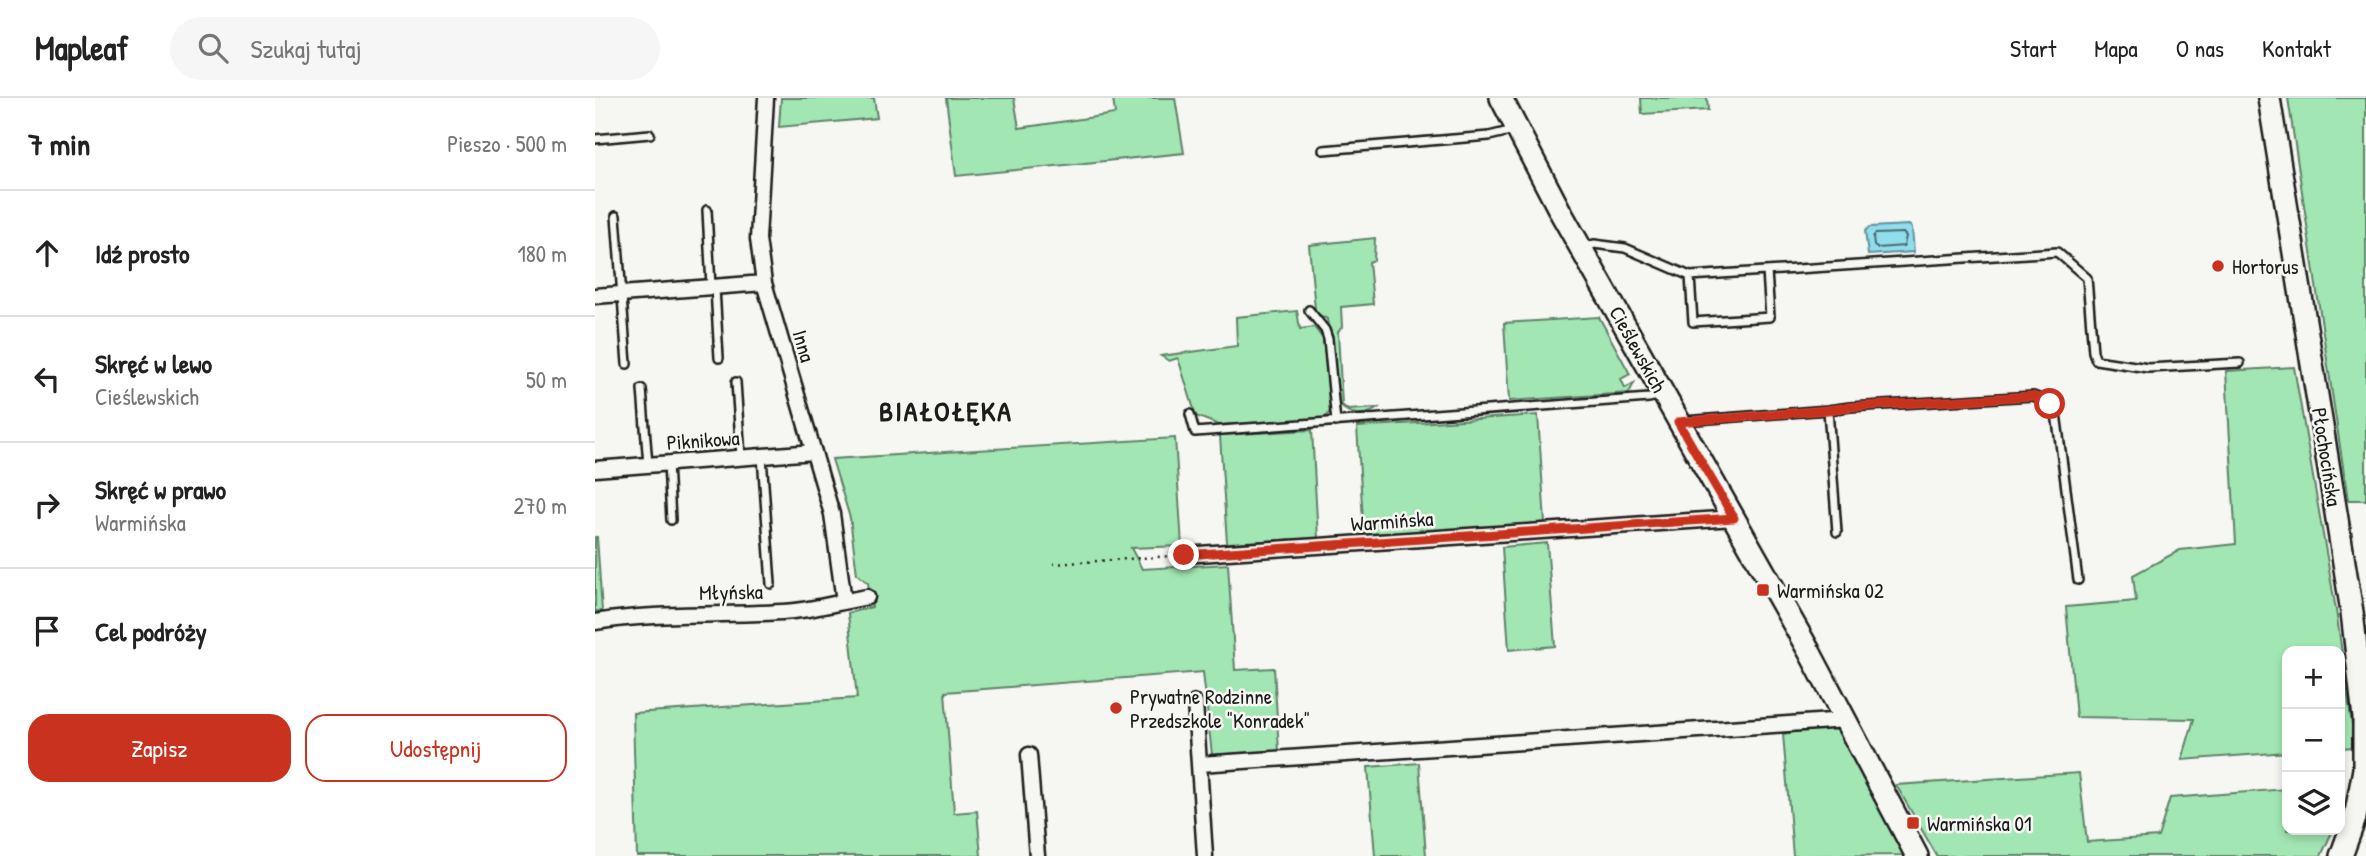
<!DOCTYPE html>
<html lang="pl">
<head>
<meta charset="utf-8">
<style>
	body { margin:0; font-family:"Patrick Hand",sans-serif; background:#f6f6f6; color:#222 }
	.controls { position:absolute; right:21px; bottom:21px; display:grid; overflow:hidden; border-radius:14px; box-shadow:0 4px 10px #0003 }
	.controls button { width:63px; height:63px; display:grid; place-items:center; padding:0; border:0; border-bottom:2px solid #e0e0e0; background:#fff; color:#222; font:35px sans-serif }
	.stop { position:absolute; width:21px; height:21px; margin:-16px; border:5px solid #c8321e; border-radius:50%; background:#fff }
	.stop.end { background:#c8321e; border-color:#fff; box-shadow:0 2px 7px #0008 }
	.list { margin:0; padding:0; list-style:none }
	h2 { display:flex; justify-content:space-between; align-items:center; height:91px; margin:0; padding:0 28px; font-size:30px }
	h2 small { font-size:23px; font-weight:400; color:#767676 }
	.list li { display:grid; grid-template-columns:46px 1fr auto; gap:21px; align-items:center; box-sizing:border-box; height:126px; padding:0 28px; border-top:2px solid #e0e0e0 }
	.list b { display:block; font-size:26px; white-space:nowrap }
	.list p { margin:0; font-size:23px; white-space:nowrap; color:#767676 }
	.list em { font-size:23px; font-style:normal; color:#767676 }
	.actions { display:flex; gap:14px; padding:21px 28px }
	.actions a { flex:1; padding:16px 0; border:2px solid #c8321e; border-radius:21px; text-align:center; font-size:24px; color:#c8321e }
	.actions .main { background:#c8321e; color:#fff }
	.icon { flex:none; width:38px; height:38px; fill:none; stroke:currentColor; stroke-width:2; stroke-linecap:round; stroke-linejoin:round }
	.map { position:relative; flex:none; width:1771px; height:758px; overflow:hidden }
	header { display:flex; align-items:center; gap:42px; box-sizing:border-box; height:98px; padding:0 35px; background:#fff; border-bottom:2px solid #e0e0e0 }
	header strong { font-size:33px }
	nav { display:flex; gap:38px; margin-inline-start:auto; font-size:24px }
	.search { width:490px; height:63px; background:#f6f6f6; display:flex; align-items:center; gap:18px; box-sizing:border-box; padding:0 24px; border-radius:38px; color:#767676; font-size:26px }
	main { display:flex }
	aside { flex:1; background:#fff }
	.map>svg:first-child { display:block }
</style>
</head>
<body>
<header>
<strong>Mapleaf</strong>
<div class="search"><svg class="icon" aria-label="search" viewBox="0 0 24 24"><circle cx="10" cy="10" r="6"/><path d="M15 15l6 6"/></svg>Szukaj tutaj</div>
<nav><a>Start</a><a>Mapa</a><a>O nas</a><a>Kontakt</a></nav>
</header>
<main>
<aside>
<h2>7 min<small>Pieszo · 500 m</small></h2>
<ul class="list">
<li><svg class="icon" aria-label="ahead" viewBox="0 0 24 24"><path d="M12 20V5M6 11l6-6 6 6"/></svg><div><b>Idź prosto</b></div><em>180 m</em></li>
<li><svg class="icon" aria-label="left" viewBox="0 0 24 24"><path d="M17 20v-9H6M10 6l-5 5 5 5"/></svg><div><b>Skręć w lewo</b><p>Cieślewskich</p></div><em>50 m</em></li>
<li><svg class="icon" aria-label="right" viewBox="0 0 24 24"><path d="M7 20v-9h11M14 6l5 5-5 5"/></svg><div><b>Skręć w prawo</b><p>Warmińska</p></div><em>270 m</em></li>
<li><svg class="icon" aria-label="arrive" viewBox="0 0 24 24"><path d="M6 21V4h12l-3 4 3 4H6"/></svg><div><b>Cel podróży</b></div></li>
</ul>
<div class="actions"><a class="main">Zapisz</a><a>Udostępnij</a></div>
</aside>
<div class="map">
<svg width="1771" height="758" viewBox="0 0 1771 758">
	<rect width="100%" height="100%" fill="#f6f6f2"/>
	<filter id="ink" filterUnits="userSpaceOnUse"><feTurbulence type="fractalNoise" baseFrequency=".0143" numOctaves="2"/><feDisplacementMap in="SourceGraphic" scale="14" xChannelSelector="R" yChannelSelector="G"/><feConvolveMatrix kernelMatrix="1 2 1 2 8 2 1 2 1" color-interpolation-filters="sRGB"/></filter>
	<g filter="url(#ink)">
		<path fill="#a2e7b3" stroke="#5f8268" stroke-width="2" d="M 186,0 L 279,0 L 282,20 L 184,29 Z
			M 351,0 L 419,0 L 424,30 L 520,16 L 518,0 L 580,0 L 589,55 L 361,78 Z
			M 1046,0 L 1112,0 L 1113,12 L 1047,16 Z
			M 1693,0 L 1771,0 L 1771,402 L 1753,402 Z
			M 780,140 L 779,162 L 774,164 L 778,206 L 746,209 L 747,229 L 743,234 L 747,307 L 753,312 L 783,310 C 771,319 753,318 744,306 L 732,221 L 721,215 L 718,211 L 720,211 L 714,147 Z
			M 702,213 L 705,231 L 719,229 L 728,241 L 736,310 L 733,317 L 727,321 L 624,327 L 601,318 L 583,260 L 574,263 L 566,258 L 642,248 L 641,219 Z
			M 1004,219 L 1035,276 L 1026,281 L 1030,290 L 1039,285 L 1034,295 L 914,303 L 909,225 Z
			M 1699,269 L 1741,512 L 1760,649 L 1745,650 L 1745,553 L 1692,553 L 1692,654 L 1587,662 L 1599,621 L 1481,619 L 1471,509 L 1541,503 L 1538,477 L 1585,452 L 1641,446 L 1631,273 Z
			M 943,317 L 950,425 L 769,437 L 762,329 Z
			M 717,332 L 723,440 L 632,445 L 625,337 Z
			M 580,340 L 587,448 L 536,450 L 547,471 L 633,466 L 640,572 L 679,570 L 684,653 L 617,657 L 608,574 L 350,594 L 359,715 L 382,713 L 386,758 L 42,758 L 38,615 L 262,600 L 253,515 L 277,509 L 273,485 L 262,476 L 255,420 L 237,361 Z
			M 0,439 L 2,439 L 7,513 L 0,513 Z
			M 952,445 L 960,548 L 914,552 L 907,449 Z
			M 1228,629 L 1242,632 L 1248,641 L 1312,757 L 1198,758 L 1188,636 Z
			M 824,665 L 831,758 L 780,758 L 773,669 Z
			M 1484,675 L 1492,744 L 1563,739 L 1575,700 L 1692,691 L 1692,732 L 1738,732 L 1726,758 L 1342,758 L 1301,687 Z"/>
		<path fill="#8fdded" stroke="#619099" stroke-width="2" d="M 1314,127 L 1317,130 L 1319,154 L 1273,157 L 1270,133 L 1275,129 Z"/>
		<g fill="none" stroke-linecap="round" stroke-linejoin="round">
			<path stroke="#4a6970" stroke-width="2" d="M 1308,135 L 1311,138 L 1309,148 L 1282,150 L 1279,148 L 1278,139 L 1280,136 Z"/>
			<defs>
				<path id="lane" d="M 0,41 L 55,36
					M 728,52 L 894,38 L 919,32
					M 112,112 L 116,189
					M 21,118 L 32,266
					M 990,151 L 999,146 L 1030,150 L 1095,178 L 1462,154 L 1492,180 L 1498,254 L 1501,262 L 1553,270 L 1645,265
					M 1095,178 L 1098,224 L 1175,219 L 1172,173
					M 120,190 L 124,260
					M 714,212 L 730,232 L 733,241 L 741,324
					M 141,284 L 146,359
					M 47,291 L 53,367
					M 1233,312 L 1242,434
					M 595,316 L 600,334 L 1054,300 L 1067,297
					M 1089,323 L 1233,312 L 1255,309 L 1438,298 C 1449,302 1455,305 1461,315 L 1483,482
					M 167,358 L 176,486
					M 73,365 L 76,422"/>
				<path id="street" d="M 171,0 L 163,141 L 169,185 L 237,416 L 249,503
					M 0,198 L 169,185
					M 0,371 L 219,354
					M 589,457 L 1139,420
					M 0,524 C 62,514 125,518 187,514 C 215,513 244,504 272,499
					M 600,605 L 610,758
					M 434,657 L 442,758
					M 605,666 L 1251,622"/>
				<path id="secondary" d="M 906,0 L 966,115 L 1214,553 L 1322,758
					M 1674,0 L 1757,514 L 1769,620 L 1769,671 L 1760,720 L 1746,758"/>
			</defs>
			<use href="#lane" stroke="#1c1c1c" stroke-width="12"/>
			<use href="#street" stroke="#1c1c1c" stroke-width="19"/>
			<use href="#secondary" stroke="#1c1c1c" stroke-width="26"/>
			<path stroke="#1c1c1c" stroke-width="2.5" stroke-dasharray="2 5" stroke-linecap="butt" d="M 458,466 L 576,458"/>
			<use href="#lane" stroke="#f6f6f2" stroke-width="7"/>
			<use href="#street" stroke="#f6f6f2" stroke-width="14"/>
			<use href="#secondary" stroke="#f6f6f2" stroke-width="21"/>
		</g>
	</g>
	<g fill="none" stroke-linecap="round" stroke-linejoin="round" filter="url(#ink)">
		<path stroke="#c8321e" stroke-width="9" d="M 589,457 L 1139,420 L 1083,324 L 1233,312 L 1255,309 L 1438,298 L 1455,306"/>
	</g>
	<g fill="#c8321e" stroke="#f6f6f2" stroke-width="2.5">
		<circle cx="1623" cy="168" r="7"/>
		<rect x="1161" y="485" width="14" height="14" rx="3.5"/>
		<circle cx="521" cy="610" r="7"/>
		<rect x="1311" y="718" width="14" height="14" rx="3.5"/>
	</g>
	<g text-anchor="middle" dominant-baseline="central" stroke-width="5" stroke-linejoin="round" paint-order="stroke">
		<g font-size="21" fill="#1c1c1c" stroke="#f6f6f2" text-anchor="start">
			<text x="1637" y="168">Hortorus</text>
			<text x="1182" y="492">Warmińska 02</text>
			<text x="535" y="598">Prywatne Rodzinne<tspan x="535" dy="24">Przedszkole "Konradek"</tspan></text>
			<text x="1332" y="725">Warmińska 01</text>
		</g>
		<g font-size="21" fill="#1c1c1c" stroke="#f6f6f2">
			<text transform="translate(209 248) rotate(74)">Inna</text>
			<text transform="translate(1043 251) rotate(61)">Cieślewskich</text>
			<text transform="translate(108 342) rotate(-4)">Piknikowa</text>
			<text transform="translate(1732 359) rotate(81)">Płochocińska</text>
			<text transform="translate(797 423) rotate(-4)">Warmińska</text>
			<text transform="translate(136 494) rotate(-1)">Młyńska</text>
		</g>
		<g font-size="28" font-weight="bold" letter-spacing="2" fill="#1c1c1c" stroke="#f6f6f2">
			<text x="351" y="313">BIAŁOŁĘKA</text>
		</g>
	</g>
</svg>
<div class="controls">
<button>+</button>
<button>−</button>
<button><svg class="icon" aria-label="layers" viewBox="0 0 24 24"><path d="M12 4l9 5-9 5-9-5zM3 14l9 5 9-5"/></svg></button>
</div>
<div class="stop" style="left:1455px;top:306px"></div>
<div class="stop end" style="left:589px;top:457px"></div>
</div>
</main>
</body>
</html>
